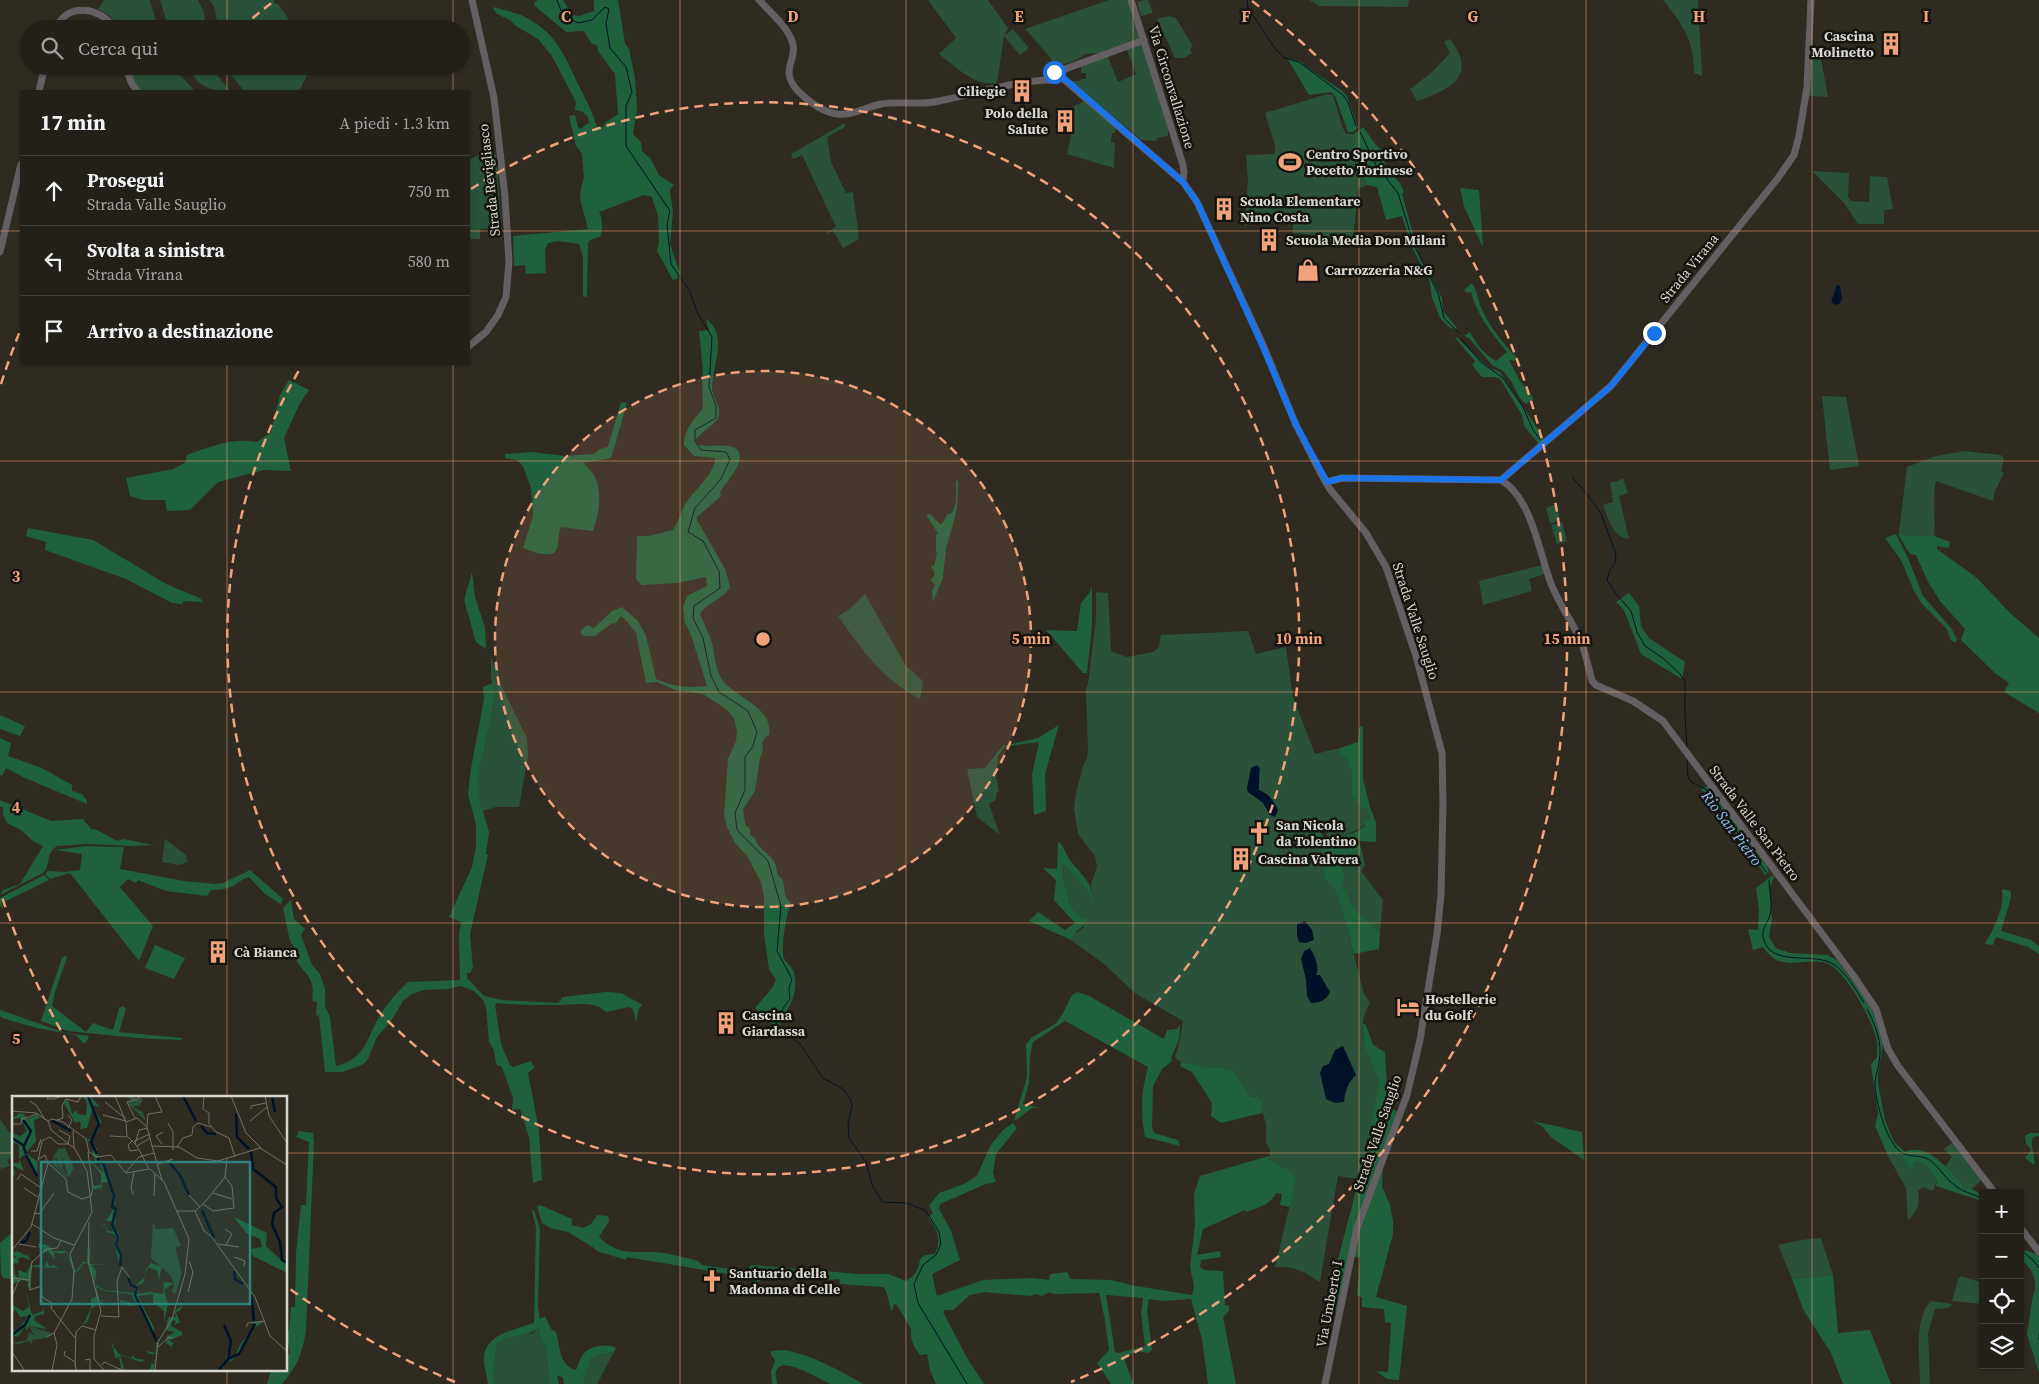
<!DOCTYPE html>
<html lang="it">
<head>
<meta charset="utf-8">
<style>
	body { margin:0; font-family:"Source Serif 4",serif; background:#2b2822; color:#f1f3f6 }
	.controls { position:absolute; right:15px; bottom:15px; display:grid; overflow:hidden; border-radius:0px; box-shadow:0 1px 4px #0004 }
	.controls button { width:45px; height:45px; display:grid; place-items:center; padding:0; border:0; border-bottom:1px solid #403e38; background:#232019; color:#f1f3f6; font:25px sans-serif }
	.stop { position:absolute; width:15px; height:15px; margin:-11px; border:4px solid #1a73e8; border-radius:50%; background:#fff }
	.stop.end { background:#1a73e8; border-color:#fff; box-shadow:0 1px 5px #0008 }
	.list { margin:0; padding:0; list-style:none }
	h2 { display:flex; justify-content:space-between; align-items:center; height:65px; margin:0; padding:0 20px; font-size:21px }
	h2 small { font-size:16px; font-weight:400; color:#a3a3a2 }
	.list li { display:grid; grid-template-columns:32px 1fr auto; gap:15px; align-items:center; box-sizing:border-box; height:70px; padding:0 20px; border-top:1px solid #403e38 }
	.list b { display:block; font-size:19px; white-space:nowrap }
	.list p { margin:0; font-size:16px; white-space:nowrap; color:#a3a3a2 }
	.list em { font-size:16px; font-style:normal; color:#a3a3a2 }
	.icon { flex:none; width:28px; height:28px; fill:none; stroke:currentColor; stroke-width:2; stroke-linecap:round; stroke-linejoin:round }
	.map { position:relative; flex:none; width:2039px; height:1384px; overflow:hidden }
	.search { position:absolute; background:#232019; box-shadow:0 1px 4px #0004; left:20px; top:20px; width:450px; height:55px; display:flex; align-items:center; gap:12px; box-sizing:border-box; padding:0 18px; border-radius:28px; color:#a3a3a2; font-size:19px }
	.panel { position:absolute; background:#232019; box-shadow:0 1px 4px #0004; left:20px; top:90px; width:450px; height:275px; border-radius:0px }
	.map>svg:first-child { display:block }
</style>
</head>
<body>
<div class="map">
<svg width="2039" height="1384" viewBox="0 0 2039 1384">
	<rect width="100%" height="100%" fill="#2f2b21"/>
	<path fill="#2a5139" d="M 104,0 L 150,0 L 158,29 L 119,29 L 110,16 L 98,9 Z
		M 160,0 L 198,0 L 204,12 L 206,29 L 169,29 Z
		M 210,0 L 274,0 L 275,4 L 278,4 L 288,18 L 292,29 L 218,29 L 215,9 Z
		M 928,0 L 988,0 L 1008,28 L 1004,36 L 1013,29 L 1029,48 L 1020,55 L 1004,36 L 997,83 C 975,87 956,67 939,54 L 956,38 Z
		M 1109,0 L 1128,0 L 1140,37 L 1139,39 L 1100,53 L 1086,54 C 1074,61 1069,66 1053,63 L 1049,56 L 1025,29 Z
		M 1144,0 L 1148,0 L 1153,13 L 1141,16 L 1137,2 Z
		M 1309,0 L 1409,0 L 1408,7 L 1320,6 Z
		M 1663,0 L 1698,0 L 1702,76 L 1694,73 C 1694,40 1683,25 1663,0 Z
		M 1169,16 L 1176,18 L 1193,46 L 1190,49 L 1192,53 L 1184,58 L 1175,58 L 1157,19 Z
		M 1450,39 C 1478,77 1451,89 1417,101 L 1410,89 L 1431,73 L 1450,53 L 1444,42 Z
		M 1142,43 L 1168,128 L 1168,136 L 1157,138 L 1156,141 L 1141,140 L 1071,81 L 1081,81 L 1081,79 L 1086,79 L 1086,73 L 1081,73 L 1081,65 L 1107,55 L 1118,82 L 1136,74 L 1127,50 L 1120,53 L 1119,51 Z
		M 1812,48 L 1819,48 L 1828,97 L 1809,96 Z
		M 128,66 L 175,66 L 180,75 L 195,91 L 141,91 L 130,76 Z
		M 187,66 L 213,66 L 216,74 L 230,91 C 207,91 199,86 187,66 Z
		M 224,66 L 315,66 L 308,73 L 299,91 L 244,91 Z
		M 1327,94 L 1333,95 L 1342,126 L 1346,134 L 1354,134 L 1355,141 L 1351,148 L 1367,185 L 1358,189 L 1353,240 L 1350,246 L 1323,248 L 1328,244 L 1327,236 L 1293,233 L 1293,223 L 1253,223 L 1244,226 L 1248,181 L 1246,155 L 1275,154 L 1275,145 L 1265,113 Z
		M 1084,100 L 1116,126 L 1115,133 L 1112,133 L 1111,142 L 1115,143 L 1114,168 L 1067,154 L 1072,132 L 1065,130 L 1074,115 L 1068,113 L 1067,109 L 1072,109 L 1077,104 L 1079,105 Z
		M 845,123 L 845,127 L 827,137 L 831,162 L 846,193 L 853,192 L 859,239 L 843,248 L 834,232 L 831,231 L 828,235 L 827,232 L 836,227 L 802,155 L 793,159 L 791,154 Z
		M 496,154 L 502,228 L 480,229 L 480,239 L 469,239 L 469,160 L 479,155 Z
		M 1812,171 L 1849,173 L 1848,197 L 1851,201 L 1869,202 L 1870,176 L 1887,177 L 1893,209 L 1884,210 L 1884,224 L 1858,224 L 1844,203 Z
		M 1822,396 L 1846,397 L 1859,466 L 1830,470 Z
		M 1964,451 L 2001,455 L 2004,459 L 2001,471 L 2004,473 L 1995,491 L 1993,501 L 1936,481 C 1932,499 1936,517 1934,536 L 1907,536 L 1899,532 L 1907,467 L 1936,456 Z
		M 1623,478 L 1628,493 L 1619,496 L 1629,539 C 1612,537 1609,519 1603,505 L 1613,502 L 1610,482 L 1618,481 Z
		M 1557,504 L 1560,521 L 1550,523 L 1546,508 Z
		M 1562,522 L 1567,541 L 1557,544 L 1551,525 Z
		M 1542,565 L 1545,574 L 1529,579 L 1532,591 L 1483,605 L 1479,581 Z
		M 1096,592 L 1108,593 L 1111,651 L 1127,657 L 1153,652 L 1159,647 L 1161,635 L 1248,631 L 1256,654 L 1286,647 L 1293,697 L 1315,754 L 1340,748 L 1340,757 L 1346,758 L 1352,773 L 1352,794 L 1366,809 L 1371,818 C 1360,833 1346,834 1328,838 L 1325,829 L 1319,827 L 1311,827 L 1311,831 L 1322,849 L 1324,878 L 1334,889 L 1343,913 L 1364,994 L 1370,1003 C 1357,1025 1363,1043 1373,1066 C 1375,1071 1379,1078 1379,1084 C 1377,1115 1368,1149 1358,1179 L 1338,1176 L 1320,1282 C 1303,1271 1295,1266 1275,1267 L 1296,1179 L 1282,1166 L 1269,1160 L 1270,1150 L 1266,1143 L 1266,1124 L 1261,1107 L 1262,1101 L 1257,1097 L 1250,1096 L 1232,1071 L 1223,1068 L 1209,1068 L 1177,1060 L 1175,1056 L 1178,1048 L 1183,1021 L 1136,994 L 1104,964 L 1071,940 L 1073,935 L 1084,927 L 1082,918 L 1069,904 C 1069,890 1061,878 1062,865 L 1064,865 L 1087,890 L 1091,899 L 1092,893 L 1091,884 L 1097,867 L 1095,856 L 1078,834 L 1074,809 L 1076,792 L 1084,763 L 1087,759 L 1088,749 L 1086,688 L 1088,684 L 1096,619 Z
		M 865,594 L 906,666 L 923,681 L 920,699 C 883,680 862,650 838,616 L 850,609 Z
		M 491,658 L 497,668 L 499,681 L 527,738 L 528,756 L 519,807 L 496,807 L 483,811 L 478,794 L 478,780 L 495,697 L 491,678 Z
		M 996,754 L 998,756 L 996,776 L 999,791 L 996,794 L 996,800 L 989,804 L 1000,835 L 977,817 L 967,769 L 985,768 Z
		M 165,839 L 186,855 L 188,862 L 179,865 L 162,862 Z
		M 1362,852 L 1365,865 L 1361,871 L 1383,900 L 1380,932 L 1357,912 L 1343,888 L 1345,877 L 1342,869 L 1344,860 L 1355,859 Z
		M 0,1119 L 14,1139 L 14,1157 L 7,1160 L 10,1166 L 0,1169 Z
		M 1953,1142 L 1982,1179 L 1972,1189 L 1966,1189 L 1945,1167 L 1952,1157 L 1944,1149 Z
		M 1894,1152 L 1900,1154 L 1908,1167 L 1913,1167 L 1915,1162 L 1925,1164 L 1937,1180 L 1933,1191 L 1923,1187 L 1918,1191 C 1921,1204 1917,1211 1908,1221 L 1906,1188 L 1888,1156 Z
		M 1821,1238 L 1833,1275 L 1792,1279 L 1778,1245 L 1800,1240 Z
		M 1961,1276 L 1983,1283 L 1983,1304 L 1952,1301 L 1958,1279 Z
		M 1931,1301 L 1952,1304 L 1949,1308 L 1935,1309 L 1928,1333 L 1930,1384 L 1920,1384 C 1920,1360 1913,1319 1931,1301 Z
		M 539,1328 L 541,1342 L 546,1345 L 549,1384 L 496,1384 L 493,1377 L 497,1344 L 507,1337 L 533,1333 Z
		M 614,1352 L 597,1384 L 583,1384 L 591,1359 L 601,1354 Z"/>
	<path fill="#20613d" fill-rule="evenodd" d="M 538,0 L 563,0 L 572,15 L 579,16 L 594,11 L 594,0 L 618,0 L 625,43 L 629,49 L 635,78 L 637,108 L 633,134 L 641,142 L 642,151 L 650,158 L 659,175 L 674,185 L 670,190 L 673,213 L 670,244 L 680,273 L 677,279 L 673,280 L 657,251 L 659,242 L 658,216 L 652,197 L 644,195 L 599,212 C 603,219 603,230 600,237 L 590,240 L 588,243 L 587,297 L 583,296 L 583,257 L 579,244 L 558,241 L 548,243 L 545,250 L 546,273 L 526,274 L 525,265 L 514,266 L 513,236 L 588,229 L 580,199 L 581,188 L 584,177 L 582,154 L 576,146 L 569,116 L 575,115 L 578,127 L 580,129 L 589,123 L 588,117 L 583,112 L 575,110 L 576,102 L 552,56 L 538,39 L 516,26 L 510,20 L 497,14 L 493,9 L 495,7 C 503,10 513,12 521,15 C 557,32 564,55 580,88 C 587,102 593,113 597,127 L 603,127 L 605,123 L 618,114 L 615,74 L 598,51 L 597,45 L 592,44 L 584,31 L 566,32 L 535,6 L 534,3 Z
		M 1287,58 L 1302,62 L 1305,66 L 1341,90 L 1347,96 L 1358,128 L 1353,132 L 1348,132 L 1335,96 L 1331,92 L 1309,95 Z
		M 1363,127 C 1370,135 1373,144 1382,150 L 1386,169 L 1400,183 L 1404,192 L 1402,194 L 1419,255 L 1442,298 L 1443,311 L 1457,328 L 1456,330 L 1449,327 L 1440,318 L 1432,297 L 1429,279 L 1413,249 L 1402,216 L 1386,220 L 1377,187 L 1367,185 L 1351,148 L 1355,141 L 1354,134 Z
		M 1460,188 L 1479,190 L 1483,244 L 1482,246 L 1464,206 Z
		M 1472,283 C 1477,290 1477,297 1480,305 C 1487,324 1502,342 1516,357 L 1515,361 L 1509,360 L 1520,381 L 1534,399 L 1526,404 L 1520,398 L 1511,381 L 1503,371 L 1492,365 L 1469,338 L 1464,336 L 1470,332 C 1475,343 1485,355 1496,361 L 1507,352 C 1492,333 1477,316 1471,292 L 1467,293 L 1464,290 Z
		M 706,319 C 729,335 712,366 712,388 C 712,399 723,407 718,418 C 716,423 701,433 696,439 L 696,444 C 706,450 746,436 739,462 C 735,474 726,482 720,492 L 721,496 L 697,517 L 697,520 L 725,569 L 730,587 C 723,600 707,602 700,614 C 704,624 709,633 712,643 C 715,655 715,672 724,682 C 739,699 773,708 769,735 L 765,737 L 762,743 L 763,750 L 760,758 L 755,791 L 743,809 L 745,824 L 750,829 L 750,835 L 755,838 C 758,850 770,853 775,863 C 777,867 776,871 778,875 C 779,877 782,878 783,881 C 786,890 782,895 791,903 C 786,917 782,939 783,954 C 783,961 790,964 793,970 C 799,984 793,1009 780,1017 L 781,1025 L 776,1027 L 761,1015 L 755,1008 L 772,988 L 776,980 L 769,969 L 764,935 L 764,897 L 761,882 L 747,856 L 735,843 L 727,827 L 724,816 L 728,759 L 736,741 L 737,731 L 734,718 L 726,709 L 703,694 L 675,690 L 657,682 L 646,683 L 636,633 C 631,627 628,621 621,616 L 615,624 L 612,623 L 595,636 L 584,636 L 580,632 L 587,625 L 594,628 L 612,611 L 622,607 L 638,621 L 646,636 L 656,679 C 674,687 688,688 707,686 L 691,635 L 685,623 L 683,608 L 687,596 L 707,586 L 706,577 L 677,583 L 642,585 L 636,579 L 637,536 L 649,536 L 673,530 C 679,521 681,510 687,501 C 696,489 715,473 715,458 L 694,456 L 684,445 C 684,429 694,420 703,408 L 702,378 L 703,372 L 699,331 L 709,330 Z
		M 1457,337 L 1477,357 L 1490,368 L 1500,372 L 1543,437 L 1544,440 L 1539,444 L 1524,426 L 1522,415 L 1500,379 L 1494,377 L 1482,377 L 1472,365 L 1475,361 L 1455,338 Z
		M 289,380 L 309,390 L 300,403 L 284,438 L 291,471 L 264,470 L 218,482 L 190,510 L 167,511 L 165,500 L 143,500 L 130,496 L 126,478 L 173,469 L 186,462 L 187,455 C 209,447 234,437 257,442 L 271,432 L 280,395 Z
		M 621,402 L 627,403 L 611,458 L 584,463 C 587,467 591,471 594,475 C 603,493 599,513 593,531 L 561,527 C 558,534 559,542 557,548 C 553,561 532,551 523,548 L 533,516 L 531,488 L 523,466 L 517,460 L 505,458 L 505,454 L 532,452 L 565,456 L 594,454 L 600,449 L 608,447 Z
		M 956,480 L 958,482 L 957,509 L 946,549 L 943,577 L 933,602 L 932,591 L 935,585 L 931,580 L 935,574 L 931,566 L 934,566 L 937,554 L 936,552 L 936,535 L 938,533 L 926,515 L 930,514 L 940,524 L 942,524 L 947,515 L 952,513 L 956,503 Z
		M 28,528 L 93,540 L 168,585 L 200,598 L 203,602 L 184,601 L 182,604 L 172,603 L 126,579 L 45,550 L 46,542 L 26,536 Z
		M 1899,532 L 1907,536 L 1934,536 L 1950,542 L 1949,548 L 1937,546 L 1937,549 L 1977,578 L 2010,613 L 2039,638 L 2039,713 L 2004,692 L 2009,683 L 1995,673 L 1961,640 L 1965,629 L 1940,601 L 1928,582 L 1916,555 L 1910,554 L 1899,536 Z
		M 1896,534 L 1908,558 L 1923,596 L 1951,628 L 1957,639 L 1955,643 L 1950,639 L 1947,629 L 1922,604 L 1914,591 L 1901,560 L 1885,538 Z
		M 472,572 L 475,597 L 485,628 L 486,649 L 476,642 L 464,600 Z
		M 1092,586 L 1092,625 L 1087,673 L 1083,673 L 1046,630 L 1077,631 L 1081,603 L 1090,592 Z
		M 1629,593 L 1639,606 L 1641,626 L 1649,638 L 1685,662 L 1682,679 L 1641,654 L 1624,610 L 1616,602 Z
		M 493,683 L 495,697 L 478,780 L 478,794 L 489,832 L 486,854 L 488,855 L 470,934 L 473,968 L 470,973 L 467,973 L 467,978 L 484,996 L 502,1000 L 558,1003 L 563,997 L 606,992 L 621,993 L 643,1005 L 639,1008 L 636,1022 L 633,1009 L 629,1007 L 606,1012 C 593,999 569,1006 552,1005 C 534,1005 515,1005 497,1003 L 495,1005 L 501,1044 L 510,1065 L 513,1067 L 531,1061 L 534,1068 L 528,1073 L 539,1130 L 542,1180 L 533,1183 L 529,1137 L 520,1109 L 512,1110 L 513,1098 L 502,1067 L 497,1065 C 494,1057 495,1048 489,1042 L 486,1007 L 483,1000 L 474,991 L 461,986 L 448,989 L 424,990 L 412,994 L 403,1001 L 391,1021 L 377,1037 L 368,1059 L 364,1064 L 343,1072 L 325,1072 L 319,1015 L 316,1016 L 317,1002 L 313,1001 C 311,995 314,990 312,985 C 310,974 301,970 297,961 C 294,954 296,947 290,942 L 283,908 L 291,900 L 294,919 L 305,929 L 301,935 L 312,965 L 320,974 L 325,989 L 325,1006 L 330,1017 L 336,1066 C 362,1060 366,1043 376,1022 C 384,1007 396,993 408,982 L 460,980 L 459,934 L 461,922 L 449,917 L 472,867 L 476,847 L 476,824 L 468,795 L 470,774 L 484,699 L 483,687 Z
		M 0,715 L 25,726 L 20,736 L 0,729 Z
		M 1059,725 L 1045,774 L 1046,811 L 1034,815 L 1032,775 L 1039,742 L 1008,746 L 1003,748 L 998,756 L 996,754 L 1003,746 L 1038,738 Z
		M 1363,726 L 1363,779 L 1370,807 L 1376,823 L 1376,842 L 1359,841 L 1362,852 L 1355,859 L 1344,860 L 1342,869 L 1345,877 L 1343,888 L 1357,912 L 1380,932 L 1379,949 L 1354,954 L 1343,913 L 1334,889 L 1324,878 L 1322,849 L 1311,831 L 1321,833 L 1325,839 L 1354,833 L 1365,826 L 1365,821 L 1371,818 L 1366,809 L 1361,808 L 1352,794 L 1352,773 L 1346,758 L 1340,757 L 1340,748 L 1358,742 L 1359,727 Z
		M 0,738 L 11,743 L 8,756 L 42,768 L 72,785 L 72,791 L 82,794 L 87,801 L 87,804 L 25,778 L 6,768 L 2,776 L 0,775 Z
		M 1708,786 L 1766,865 L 1769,871 L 1765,875 L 1715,803 L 1701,789 Z
		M 0,800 L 51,821 L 83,819 L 91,829 L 97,830 L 117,841 L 123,839 L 153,845 L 132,846 L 86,844 L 57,846 C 45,854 51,864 43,873 L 0,895 L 3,890 L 20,884 L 43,846 L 33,841 L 21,830 L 7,823 L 3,814 L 3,807 L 0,807 Z
		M 1060,842 C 1064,848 1066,854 1070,860 C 1080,874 1092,881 1093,899 L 1091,899 L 1087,890 L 1064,865 L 1062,865 C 1061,879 1069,890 1069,904 L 1082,918 L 1088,919 C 1083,928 1074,931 1071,940 L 1029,921 L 1038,912 L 1065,930 L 1075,923 L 1054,900 L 1056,880 L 1043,868 L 1057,869 L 1058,843 Z
		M 86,846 L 124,847 L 120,869 L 184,881 L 215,884 L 223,883 L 250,870 L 283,899 L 281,904 L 265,894 L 249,877 C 241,879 239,883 233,886 C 226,889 219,890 211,890 L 207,896 L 166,891 L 138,880 L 136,883 L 128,879 L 120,887 L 153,926 L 139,961 L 70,873 L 50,879 L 45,874 L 48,871 L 64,872 L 80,870 L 82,854 L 55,850 Z
		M 44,875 L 49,880 L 2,903 L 3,908 L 0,906 L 0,898 Z
		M 1773,875 L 1774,877 L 1770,887 L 1772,919 L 1769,937 L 1776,948 L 1790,953 L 1827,955 L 1837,960 L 1872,1008 L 1883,1045 L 1878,1073 L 1878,1084 L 1885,1120 L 1894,1142 L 1905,1152 C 1929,1141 1952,1174 1966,1189 L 1972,1189 L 1983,1196 L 1983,1207 L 1979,1200 L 1936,1186 L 1937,1180 L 1925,1164 L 1915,1162 L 1912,1169 L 1908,1167 L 1900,1154 L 1894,1153 L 1888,1156 L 1875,1126 L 1878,1113 L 1871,1065 L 1877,1057 C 1877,1052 1878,1047 1877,1042 C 1874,1023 1845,968 1826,963 C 1801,957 1781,974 1763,947 L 1753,950 L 1748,929 L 1758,930 L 1759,910 L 1756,888 Z
		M 2002,889 L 2011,891 L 2011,898 L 2001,931 L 2031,940 L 2039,946 L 2039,954 L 2028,947 L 1996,937 L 1993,945 L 1985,944 C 1994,928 2005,907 2002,889 Z
		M 155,945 L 185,958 L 174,979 L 145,968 Z
		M 65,956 L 67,957 L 55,992 L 52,1006 L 86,1032 L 93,1023 L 113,1030 L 119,1008 L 123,1006 L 126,1009 L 119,1032 L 182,1038 L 182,1040 L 137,1038 L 68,1031 L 41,1021 L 62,958 Z
		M 1077,992 L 1089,996 L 1164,1039 L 1167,1030 L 1177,1029 L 1180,1025 L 1179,1039 L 1171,1058 L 1172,1061 L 1162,1069 L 1153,1086 L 1152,1127 L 1154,1133 L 1178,1140 L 1180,1146 L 1145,1137 C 1140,1111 1141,1093 1148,1067 L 1065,1021 L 1033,1042 L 1030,1055 L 1029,1083 L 1023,1104 L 1039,1108 L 1032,1108 L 1016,1120 L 1014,1120 L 1027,1077 L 1026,1045 L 1031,1038 L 1055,1024 L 1062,1015 L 1072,995 Z
		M 0,1010 L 66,1033 L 89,1036 L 86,1043 L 83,1043 L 76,1035 L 37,1028 L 2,1018 L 0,1016 Z
		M 1362,1023 L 1366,1025 L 1373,1045 L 1385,1052 L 1388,1104 L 1397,1112 L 1355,1227 L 1336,1313 L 1332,1290 L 1334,1275 L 1366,1152 L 1379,1081 L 1365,1047 Z
		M 1181,1061 L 1209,1068 L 1223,1068 L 1233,1071 L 1250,1096 L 1257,1097 L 1262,1101 L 1262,1113 L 1221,1123 L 1211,1116 L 1212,1103 L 1192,1072 L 1180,1066 Z
		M 1533,1121 L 1582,1132 L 1584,1160 L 1551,1137 L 1543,1127 Z
		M 1013,1123 L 1017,1128 L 996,1154 L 993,1173 L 996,1182 L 986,1184 L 940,1204 L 939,1209 L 951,1231 L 960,1260 L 932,1274 L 937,1296 L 983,1280 L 1032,1278 L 1049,1280 L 1050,1274 L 1067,1272 L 1070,1279 L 1112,1280 L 1130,1285 L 1192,1295 L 1194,1286 L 1190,1267 L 1195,1225 L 1194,1194 L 1200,1176 L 1269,1156 L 1269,1160 L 1291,1171 L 1296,1179 L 1290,1207 L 1280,1205 L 1282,1194 L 1276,1193 C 1269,1206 1259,1207 1246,1212 L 1245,1210 L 1203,1229 L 1197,1255 L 1220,1251 L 1221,1257 L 1201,1260 L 1200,1267 L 1204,1270 L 1223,1271 L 1225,1305 L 1229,1306 L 1229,1311 L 1223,1317 L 1236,1384 L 1208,1384 L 1202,1339 L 1191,1299 L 1163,1301 L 1149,1299 L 1147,1311 L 1152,1350 L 1148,1353 L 1137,1351 L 1126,1357 L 1125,1362 L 1134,1384 L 1111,1384 L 1097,1363 L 1109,1350 L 1105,1320 L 1099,1293 L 1054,1294 L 1050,1292 L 1042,1296 L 1036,1294 L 1031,1296 L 984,1292 L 970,1295 L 953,1310 L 945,1310 L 943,1312 L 967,1358 L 984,1384 L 936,1384 L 930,1370 L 927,1354 L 920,1355 L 915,1348 L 911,1338 L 911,1329 L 897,1305 L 894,1304 L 893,1309 L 891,1311 L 886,1290 L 883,1287 L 840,1284 L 839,1279 L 827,1280 L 785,1279 L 780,1281 L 766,1277 L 757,1283 L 749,1276 L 749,1267 L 751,1265 L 859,1274 L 888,1274 L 906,1281 C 909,1279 914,1276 916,1272 C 923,1260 915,1255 935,1254 C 942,1239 937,1230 928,1217 L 933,1213 L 929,1206 L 939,1193 L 964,1184 L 977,1176 L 990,1146 L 1003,1130 ZM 1106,1295 L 1143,1298 L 1141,1313 L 1145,1346 L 1119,1353 L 1115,1352 Z
		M 299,1131 L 313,1133 L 314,1142 L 306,1330 C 302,1355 298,1365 282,1384 L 267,1384 L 271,1370 L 286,1370 L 286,1359 L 290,1353 L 289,1345 L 286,1345 L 286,1330 L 289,1331 L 291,1307 L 295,1307 L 296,1253 L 301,1205 L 306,1205 L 309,1142 L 296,1137 Z
		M 2030,1133 L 2039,1133 L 2039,1136 L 2033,1137 C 2029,1146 2036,1156 2034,1165 L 2025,1158 L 2031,1150 L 2026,1143 L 2025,1136 Z
		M 1383,1161 L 1382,1186 L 1390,1205 L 1393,1221 L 1393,1234 L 1376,1297 L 1407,1306 L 1399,1380 L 1387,1379 L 1376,1371 L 1388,1372 L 1391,1323 L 1385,1322 L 1384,1309 L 1362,1307 L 1362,1297 L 1357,1296 L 1360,1258 L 1353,1256 L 1363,1219 Z
		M 540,1205 L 572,1219 L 572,1225 L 583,1228 L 591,1224 L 597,1215 L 608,1216 L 609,1221 L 599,1237 C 622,1259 637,1249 664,1253 C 675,1255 687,1258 698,1261 L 702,1265 L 744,1271 L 740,1276 L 627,1257 L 626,1260 L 597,1251 L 594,1248 L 568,1232 L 550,1228 L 542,1223 L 537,1206 Z
		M 534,1210 L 540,1229 L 538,1307 L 540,1319 L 545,1316 L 551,1329 L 556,1332 C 560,1346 559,1366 576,1370 C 579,1364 580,1357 585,1352 C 592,1346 608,1343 616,1348 L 614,1352 L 601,1354 L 591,1359 L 583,1384 L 564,1384 L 563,1377 L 557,1376 L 559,1384 L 549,1384 L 546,1345 L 541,1342 L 539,1328 C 525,1338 512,1333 497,1344 L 493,1377 L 496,1384 L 488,1384 C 487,1376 484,1368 484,1360 C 483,1334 515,1330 534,1323 L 536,1227 L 532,1211 Z
		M 14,1231 L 14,1279 L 4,1278 L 1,1274 L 0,1243 Z
		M 2025,1250 L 2039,1255 L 2039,1373 L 2027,1334 L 2033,1295 C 2039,1285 2032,1264 2020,1261 Z
		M 1833,1275 L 1838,1333 L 1870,1330 L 1891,1384 L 1843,1384 L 1831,1353 L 1804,1311 L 1792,1279 Z
		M 785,1350 C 813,1356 838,1369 863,1384 C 853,1384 840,1384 831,1384 C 821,1381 780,1353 776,1372 C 775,1376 777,1381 777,1384 L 772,1384 L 771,1372 L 775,1360 L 771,1355 L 771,1351 Z"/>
	<path fill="#001229" d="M 1837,285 L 1840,286 L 1842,299 L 1839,304 L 1836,305 L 1831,302 Z
		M 1257,765 L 1260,768 C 1259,771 1259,788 1259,790 C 1268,793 1274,801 1278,810 L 1275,817 L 1270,815 L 1263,803 L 1248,792 L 1247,788 L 1251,768 Z
		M 1305,921 L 1312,930 L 1314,940 L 1306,943 L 1299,942 L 1297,935 L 1297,924 Z
		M 1310,948 C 1315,957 1320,966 1316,975 L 1320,975 L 1330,992 C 1327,1000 1319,1003 1311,1003 L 1307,996 L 1306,980 L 1301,959 L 1304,951 Z
		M 1343,1046 L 1356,1075 C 1348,1082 1345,1091 1344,1102 L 1335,1103 L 1326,1099 L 1320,1073 L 1323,1066 L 1329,1064 L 1335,1050 Z"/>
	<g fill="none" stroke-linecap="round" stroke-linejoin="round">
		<path stroke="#001229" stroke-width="1" d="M 557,0 L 563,15 L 578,23 L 592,20 L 605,7 L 609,9 L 606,24 L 610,48 L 626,67 L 632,92 L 626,106 L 626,146 L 670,211 L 667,224 L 671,264 L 689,290 L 698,314 L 712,337 L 709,387 L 716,406 L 716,418 L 695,430 L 695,441 L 701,450 L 726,452 L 730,459 L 721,479 L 695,508 L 688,532 L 703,541 L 719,571 L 720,588 L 694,606 L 693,618 L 703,638 L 711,676 L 719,692 L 748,711 L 757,732 L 753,746 L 745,757 L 745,790 L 735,813 L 737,830 L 768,861 L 781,906 L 777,951 L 792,979 L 789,988 L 790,999 L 776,1018 L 777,1026 L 800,1044 L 823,1078 L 843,1089 L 850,1098 L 852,1106 L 848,1124 L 849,1138 L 866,1162 L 872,1185 L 882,1202 L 907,1203 L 926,1211 L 939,1232 L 941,1244 L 936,1255 L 923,1265 L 914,1284 L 918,1303 L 967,1384
			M 1247,0 L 1248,8 L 1276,50 L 1285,58 L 1299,62 L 1343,95 L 1348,102 L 1356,126
			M 1360,132 L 1376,165 L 1398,193 L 1414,245 L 1438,293 L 1444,318 L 1459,333
			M 1461,339 L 1482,363 L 1503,378 L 1523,407 L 1533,430 L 1540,439
			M 1572,477 L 1594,503 L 1601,514 L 1616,554 L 1615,563 L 1610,570 L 1607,580 L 1617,595 L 1631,611 L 1637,632 L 1645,646 L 1664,659 L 1680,674 L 1685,682 L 1685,714 L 1687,748
			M 1687,760 L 1688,777 L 1691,782 L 1707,790 L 1766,872
			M 1769,880 C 1769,890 1773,904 1770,915 C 1768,922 1762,928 1763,936 C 1768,969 1812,951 1833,964 C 1846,972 1856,990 1864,1003
			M 1867,1009 C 1873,1020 1881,1039 1880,1053 C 1880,1063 1876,1073 1875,1083 C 1875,1101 1887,1144 1902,1153 C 1909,1157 1920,1155 1928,1159 C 1938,1165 1943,1176 1952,1183 C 1961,1192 1972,1193 1983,1199
			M 2020,1249 L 2033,1260 L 2039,1268
			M 2039,1333 L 2039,1340"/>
		<path stroke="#635f63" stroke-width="7" d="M 759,0 C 770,12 786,25 792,41 C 799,59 778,70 798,91 C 808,101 823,112 837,114 C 852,116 866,107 881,104 C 898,101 917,105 934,102 C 974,95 1013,80 1053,80
			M 1131,0 L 1183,165 L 1184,172 L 1183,182
			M 56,29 C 67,1 101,7 115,29
			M 125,66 L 132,84 L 137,91
			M 1057,72 L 1144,40
			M 1060,76 L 1183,182 L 1197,202 L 1263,345 L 1296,425 L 1321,474 L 1329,488 L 1366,533 L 1386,567 L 1416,656 L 1442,753 L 1443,803 L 1441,895 L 1437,934 L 1420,1040 L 1407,1095 L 1357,1228 L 1325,1384
			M 39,91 L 45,66
			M 0,252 L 21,164
			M 469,346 L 486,332 L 498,315 L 506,297 L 509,262 L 505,197 L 494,98 L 472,0
			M 1501,480 C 1533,499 1539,555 1552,586 C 1560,606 1574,624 1582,644 C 1586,656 1589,669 1592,681 L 1596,685 L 1633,701 L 1663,721 L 1853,975 L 1876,1009 L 1888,1049 L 1898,1066 L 1995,1193
			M 1327,482 L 1342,478 L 1501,480 L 1611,386 L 1778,178 L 1794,155 L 1799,136 L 1807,87 L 1811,0
			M 2020,1227 L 2039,1252"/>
	</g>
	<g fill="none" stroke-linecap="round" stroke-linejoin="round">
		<path stroke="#1a73e8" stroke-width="6" d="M 1054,72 L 1058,73 L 1183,182 L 1197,202 L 1262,345 L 1296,425 L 1327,482 L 1342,478 L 1501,480 L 1611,386 L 1654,333"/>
	</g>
	<path fill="none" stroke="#f0a27a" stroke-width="1" stroke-opacity="0.55" d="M 227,0 L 227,29M 453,0 L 453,29M 680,0 L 680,1384M 906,0 L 906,1384M 1133,0 L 1133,1384M 1359,0 L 1359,1384M 1586,0 L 1586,1384M 1812,0 L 1812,1384M 227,66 L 227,91M 453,66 L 453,91M 0,231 L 21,231M 469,231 L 2039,231M 227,364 L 227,1098M 453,364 L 453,1384M 0,461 L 2039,461M 0,692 L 2039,692M 0,923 L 2039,923M 0,1153 L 14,1153M 286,1153 L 2039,1153M 227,1370 L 227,1384"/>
	<circle cx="763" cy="639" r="268" fill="#f0a27a" fill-opacity=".12"/>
	<g fill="none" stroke="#f0a27a" stroke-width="2.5" stroke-dasharray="9 6">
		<circle cx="763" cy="639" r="268"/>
		<path d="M471 189A536 536 0 1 1 301 367"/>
		<path d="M455 1382A804 804 0 0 1 290 1289M100 1094A804 804 0 0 1 1 894M1 384A804 804 0 0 1 20 331M241 28A804 804 0 0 1 274 1M1252 1A804 804 0 0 1 1071 1382"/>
	</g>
	<defs>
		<symbol id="building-bare" viewBox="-9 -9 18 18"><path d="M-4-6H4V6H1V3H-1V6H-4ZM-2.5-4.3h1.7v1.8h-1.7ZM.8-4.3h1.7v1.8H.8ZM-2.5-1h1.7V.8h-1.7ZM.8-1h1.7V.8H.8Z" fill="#f0a27a" stroke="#15140f" stroke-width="2.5" paint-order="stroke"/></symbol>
		<symbol id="stadium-bare" viewBox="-9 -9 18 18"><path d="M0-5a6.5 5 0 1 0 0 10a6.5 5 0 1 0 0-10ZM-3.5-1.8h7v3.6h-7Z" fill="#f0a27a" stroke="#15140f" stroke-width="2.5" paint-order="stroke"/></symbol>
		<symbol id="shop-bare" viewBox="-9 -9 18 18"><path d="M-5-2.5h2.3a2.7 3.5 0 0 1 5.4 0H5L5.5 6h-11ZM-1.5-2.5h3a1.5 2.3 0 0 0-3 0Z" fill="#f0a27a" stroke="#15140f" stroke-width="2.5" paint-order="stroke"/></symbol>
		<symbol id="church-bare" viewBox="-9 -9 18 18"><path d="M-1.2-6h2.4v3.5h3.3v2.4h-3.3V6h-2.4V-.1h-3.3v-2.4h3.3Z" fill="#f0a27a" stroke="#15140f" stroke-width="2.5" paint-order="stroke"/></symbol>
		<symbol id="hotel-bare" viewBox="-9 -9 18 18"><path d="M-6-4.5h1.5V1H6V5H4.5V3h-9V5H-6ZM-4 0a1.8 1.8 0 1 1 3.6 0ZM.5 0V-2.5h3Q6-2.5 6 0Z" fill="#f0a27a" stroke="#15140f" stroke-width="2.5" paint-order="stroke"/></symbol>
	</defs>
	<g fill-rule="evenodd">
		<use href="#building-bare" x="1875" y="28" width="32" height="32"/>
		<use href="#building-bare" x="1006" y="75" width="32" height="32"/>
		<use href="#building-bare" x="1049" y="105" width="32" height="32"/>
		<use href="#stadium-bare" x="1274" y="146" width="32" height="32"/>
		<use href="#building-bare" x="1208" y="193" width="32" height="32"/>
		<use href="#building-bare" x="1253" y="224" width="32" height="32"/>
		<use href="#shop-bare" x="1292" y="254" width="32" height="32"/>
		<use href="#church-bare" x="1243" y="817" width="32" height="32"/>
		<use href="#building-bare" x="1225" y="843" width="32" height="32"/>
		<use href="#building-bare" x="202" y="936" width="32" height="32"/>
		<use href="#hotel-bare" x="1392" y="991" width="32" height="32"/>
		<use href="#building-bare" x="710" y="1007" width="32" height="32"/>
		<use href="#church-bare" x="696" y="1265" width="32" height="32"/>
	</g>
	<g text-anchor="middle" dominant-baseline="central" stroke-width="5" stroke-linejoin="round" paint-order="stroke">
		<g font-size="14" font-weight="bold" fill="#d8d6d0" stroke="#15140f" text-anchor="start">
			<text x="1874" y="36" text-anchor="end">Cascina<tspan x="1874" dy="16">Molinetto</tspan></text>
			<text x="1006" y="91" text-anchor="end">Ciliegie</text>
			<text x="1048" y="113" text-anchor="end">Polo della<tspan x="1048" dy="16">Salute</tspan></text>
			<text x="1306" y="154">Centro Sportivo<tspan x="1306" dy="16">Pecetto Torinese</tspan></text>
			<text x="1240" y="201">Scuola Elementare<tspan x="1240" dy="16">Nino Costa</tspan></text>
			<text x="1286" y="240">Scuola Media Don Milani</text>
			<text x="1325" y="270">Carrozzeria N&amp;G</text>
			<text x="1276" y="825">San Nicola<tspan x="1276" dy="16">da Tolentino</tspan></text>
			<text x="1258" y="859">Cascina Valvera</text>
			<text x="234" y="952">Cà Bianca</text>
			<text x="1425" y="999">Hostellerie<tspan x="1425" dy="16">du Golf</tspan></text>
			<text x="742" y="1015">Cascina<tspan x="742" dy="16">Giardassa</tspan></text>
			<text x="729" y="1273">Santuario della<tspan x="729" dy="16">Madonna di Celle</tspan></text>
		</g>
		<g font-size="14" fill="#d8d6d0" stroke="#15140f">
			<text transform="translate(1172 87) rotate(73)">Via Circonvallazione</text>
			<text transform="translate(489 180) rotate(-96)">Strada Revigliasco</text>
			<text transform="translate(1689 268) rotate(-51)">Strada Virana</text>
			<text transform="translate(1416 621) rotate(72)">Strada Valle Sauglio</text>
			<text transform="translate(1755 823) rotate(53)">Strada Valle San Pietro</text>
			<text transform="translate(1377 1133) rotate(-71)">Strada Valle Sauglio</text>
			<text transform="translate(1329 1304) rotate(-79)">Via Umberto I</text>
		</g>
		<g font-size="15" font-style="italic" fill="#92c3fb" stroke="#15140f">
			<text transform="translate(1732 828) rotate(53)">Rio San Pietro</text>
		</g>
	</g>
	<g transform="translate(12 1096)">
		<rect width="275" height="275" fill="#2f2b21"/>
		<path d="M 123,0 L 124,5 L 128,0 L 131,4 L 128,9 L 121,11 L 131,16 L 134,25 L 115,7 L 119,4 L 115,1 ZM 53,52 L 62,72 L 58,79 L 54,81 L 39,66 L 43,62 L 47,73 L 53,79 L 56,79 L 50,60 L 50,72 L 55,79 L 48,72 L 44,61 L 40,63 L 46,53 ZM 141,126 L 144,133 L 161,132 L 169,150 L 163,151 L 170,177 L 164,197 L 160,196 L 162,187 L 158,179 L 139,162 ZM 17,230 L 40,237 L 35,242 L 21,244 L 19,248 L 17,245 L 7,248 L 0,247 L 15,244 L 17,236 L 22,239 Z" fill="#2a5139"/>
		<path d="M 71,0 L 78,0 L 88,11 L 80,9 L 90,27 L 87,28 L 87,33 L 80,46 L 80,49 L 85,53 L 87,67 L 92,65 L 98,94 L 96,86 L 90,87 L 89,96 L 88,91 L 83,94 L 81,90 L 89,89 L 89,78 L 79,66 L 92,77 L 89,69 L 84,66 L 80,57 L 83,53 L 74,42 L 79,44 L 86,33 L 84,17 L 80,15 L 75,32 L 68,33 L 69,28 L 67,25 L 63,27 L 52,7 L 56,3 L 60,18 L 64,14 L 66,18 L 74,19 L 75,7 ZM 7,17 L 12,18 L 15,23 L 26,19 L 28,22 L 22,24 L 24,45 L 14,57 L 26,66 L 25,80 L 13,58 L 7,63 L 12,75 L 0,69 L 3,78 L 0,81 L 0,67 L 7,67 L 7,49 L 0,46 L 0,37 L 8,40 L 15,35 L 8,22 L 0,23 ZM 101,98 L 102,100 L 103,108 L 100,111 L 105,112 L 100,119 L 104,126 L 101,129 L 108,140 L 105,149 L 110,158 L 108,171 L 103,149 L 104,139 L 95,136 L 93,129 L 88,130 L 93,128 L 96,135 L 101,136 L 99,128 L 101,125 L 94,125 L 102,113 L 99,111 ZM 222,121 L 255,137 L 254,150 L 269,164 L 267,144 L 270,163 L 275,166 L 275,177 L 241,160 L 239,153 L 250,151 L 248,143 L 234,137 ZM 79,136 L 78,168 L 95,169 L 80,169 L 84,175 L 83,187 L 76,167 L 71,168 L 66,175 L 62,176 L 54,156 L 50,158 L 42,156 L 43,164 L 36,155 L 31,157 L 31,151 L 26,152 L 27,147 L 37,150 L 41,155 L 54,155 L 64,175 L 71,166 L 76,166 ZM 5,155 L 15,160 L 17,156 L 16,161 L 20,165 L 20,170 L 25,169 L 28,169 L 33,171 L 35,164 L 37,171 L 41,169 L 47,172 L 20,171 L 19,188 L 23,187 L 19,188 L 18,194 L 15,189 L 18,186 L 10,184 L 0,188 L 3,171 L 3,179 L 7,182 L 6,174 L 15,177 L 20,165 L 11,161 L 6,162 L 7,167 L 0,168 L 0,162 L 5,161 L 0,158 ZM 139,167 L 150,171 L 147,181 L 150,183 L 146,182 L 146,175 L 136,171 L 131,187 L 125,189 L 127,195 L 125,198 L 138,196 L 151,198 L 152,186 L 162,187 L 152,194 L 156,208 L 152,226 L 152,215 L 141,206 L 141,198 L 126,200 L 136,221 L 140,221 L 137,222 L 142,231 L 142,241 L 147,244 L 142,273 L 138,275 L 139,268 L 133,264 L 129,266 L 108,259 L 113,275 L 109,272 L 107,260 L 104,263 L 99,246 L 101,249 L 105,246 L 101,250 L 107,258 L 119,262 L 122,259 L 122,262 L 133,264 L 139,268 L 142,268 L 144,258 L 137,258 L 134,255 L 144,257 L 144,246 L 126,209 L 116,210 L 109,206 L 108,210 L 108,204 L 125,208 L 119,198 L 93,195 L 84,191 L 88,206 L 89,204 L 92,204 L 79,213 L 76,225 L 71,229 L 79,212 L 79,203 L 84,201 L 84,189 L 92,194 L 122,197 L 124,189 L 133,181 L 134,173 ZM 237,194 L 240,197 L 243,226 L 253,225 L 242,232 L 240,238 L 230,248 L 228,258 L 219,265 L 215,264 L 211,272 L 205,275 L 212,268 L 216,255 L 218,263 L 223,261 L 229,247 L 240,236 L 242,228 ZM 14,195 L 20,219 L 31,215 L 32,210 L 32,218 L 23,220 L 22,224 L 35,233 L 17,230 L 15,235 L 13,230 L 6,241 L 0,239 L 0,235 L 6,234 L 16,220 L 8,221 L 2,211 L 3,215 L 0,215 L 0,209 L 11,215 L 17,211 ZM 170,209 L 168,215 L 164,216 L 168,226 L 162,229 L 164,225 L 160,224 L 159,230 L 170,236 L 170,239 L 157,244 L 161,247 L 158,255 L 159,250 L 154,247 L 155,240 L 163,236 L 154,234 L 155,225 L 157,221 L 164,221 L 162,216 Z" fill="#20613d"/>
		<path fill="none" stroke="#001229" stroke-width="2.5" d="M 76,0 L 87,28 L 79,46 L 85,58M 171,0 L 184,25M 260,0 L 263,16M 224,17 L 225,41M 11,24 L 19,35 L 12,50M 39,24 L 59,35M 189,30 L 195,37 L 204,38M 225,41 L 237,53M 0,42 L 11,49 L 14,58M 239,56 L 241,73 L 264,91 L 264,102 L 270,111 L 262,117 L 260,128 L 268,146 L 270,164 L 275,167M 14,59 L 25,80M 86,62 L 86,67 L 91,67 L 102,100 L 100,111 L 104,113 L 100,129 L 106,141 L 104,149 L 109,159 L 108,170M 157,66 L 168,79M 168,79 L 177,99M 190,114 L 202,142M 9,147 L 14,145 L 18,136M 222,175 L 223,183 L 231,188M 116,181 L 119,189 L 125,192 L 123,199 L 145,246M 239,198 L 242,225M 212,229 L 219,245 L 216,263M 0,239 L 13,229 L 18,219M 206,275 L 216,263 L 227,258 L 243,228"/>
		<path fill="none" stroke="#736f67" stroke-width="1" d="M 37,0 L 35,3 L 42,3 L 50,0M 103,0 L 114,26 L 125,22 L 135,31 L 140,50 L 167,51 L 185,62 L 206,65 L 248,52 L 275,69M 192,0 L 191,13 L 197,17 L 197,28 L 204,36 L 217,42 L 223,61M 219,0 L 234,37 L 249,52M 253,0 L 257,20 L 275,47M 18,5 L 25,10 L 33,24M 93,6 L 113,22M 239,13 L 239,10 L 254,7M 0,15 L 24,17 L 36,25 L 39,34 L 63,53 L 75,75 L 80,116 L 58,158 L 62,175 L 60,203 L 42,237 L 35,241M 56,19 L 60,24 L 56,32M 91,19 L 114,25M 123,22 L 115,6 L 126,3 L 127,0M 45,24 L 51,22 L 50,10 L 54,3 L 66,6 L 69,0M 36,25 L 40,23 L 51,26 L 74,43 L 77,56M 238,25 L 255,11M 114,26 L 115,40 L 125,50 L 137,73M 156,27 L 161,36 L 161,54M 0,28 L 9,28 L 10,23 L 26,18M 135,30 L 136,18 L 150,16 L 143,0M 47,34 L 58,40 L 56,48M 61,35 L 62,52M 98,40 L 115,41M 38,41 L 46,48 L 56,48M 120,45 L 116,49 L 118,55 L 126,54M 122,45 L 138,38M 123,48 L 127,34 L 136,32M 150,48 L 144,40 L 151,36M 125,50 L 138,42M 140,50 L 150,84M 165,51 L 171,42 L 180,39 L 181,31 L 186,27 L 199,31M 19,55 L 25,55 L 29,43M 77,56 L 85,61 L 99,59 L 114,77 L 137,73M 27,63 L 33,59 L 36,67M 26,65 L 30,45 L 38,41M 146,68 L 161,63M 138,73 L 152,86 L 177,143 L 173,178 L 160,223 L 146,246 L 143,275M 113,77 L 127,61 L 142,57M 5,84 L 9,78 L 29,92M 12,92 L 26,101M 201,97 L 220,103M 121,98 L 119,91 L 122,76M 177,99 L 188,111M 142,100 L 143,78M 191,108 L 201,115 L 222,112 L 220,90 L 213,81M 165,115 L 183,115 L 194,105 L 213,81 L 215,63M 183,115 L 192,135 L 199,140 L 243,201 L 258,240 L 275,255M 22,117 L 27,118 L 42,97M 77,126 L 76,165 L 89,215 L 82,240 L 82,263M 20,128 L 42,142 L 62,149M 213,133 L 220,138 L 214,149M 7,148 L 24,151M 206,148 L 227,151M 0,154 L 19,131 L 36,67 L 54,83 L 56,96 L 70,103 L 79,100 L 81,92 L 76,56M 222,161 L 233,165 L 232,170M 0,182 L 17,184 L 20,166 L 35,153 L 45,152 L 49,145M 17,184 L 18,194 L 29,190 L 30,201 L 40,207 L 39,212 L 63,242M 176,196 L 181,176 L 177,165M 0,200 L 7,184M 89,220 L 107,221 L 105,185 L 110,171 L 118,182M 234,231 L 236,227 L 253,225M 146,251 L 157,241 L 161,243M 53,255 L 52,259 L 63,266 L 64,275M 0,256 L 13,275M 82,263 L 93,275M 73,264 L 78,263 L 78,275M 90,269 L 92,266 L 112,275M 63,271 L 64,236 L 70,230 L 84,234M 40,275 L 45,249 L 42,237"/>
		<path fill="#2d847d" fill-opacity="0.15" stroke="#2d847d" stroke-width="2.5" d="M 29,66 L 238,66 L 238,208 L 29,208 Z"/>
		<rect width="275" height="275" fill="none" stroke="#d8d6d0" stroke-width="2.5"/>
	</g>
	<g font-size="16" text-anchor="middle" font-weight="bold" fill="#f0a27a" stroke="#15140f" stroke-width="5" stroke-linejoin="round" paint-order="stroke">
		<text x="566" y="22">C</text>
		<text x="793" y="22">D</text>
		<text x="1019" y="22">E</text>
		<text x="1246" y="22">F</text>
		<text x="1473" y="22">G</text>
		<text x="1699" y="22">H</text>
		<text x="1926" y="22">I</text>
		<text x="16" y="582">3</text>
		<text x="16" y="813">4</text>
		<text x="16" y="1044">5</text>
	</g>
	<circle cx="763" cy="639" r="8" fill="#f0a27a" stroke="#15140f" stroke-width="2.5"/>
	<g font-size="15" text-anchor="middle" font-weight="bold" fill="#f0a27a" stroke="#15140f" stroke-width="5" stroke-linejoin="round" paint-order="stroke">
		<text x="1031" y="644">5 min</text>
		<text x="1299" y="644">10 min</text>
		<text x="1567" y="644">15 min</text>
	</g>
</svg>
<div class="controls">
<button>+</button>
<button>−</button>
<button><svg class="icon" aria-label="locate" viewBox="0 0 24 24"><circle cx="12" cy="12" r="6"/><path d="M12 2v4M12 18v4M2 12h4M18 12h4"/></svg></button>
<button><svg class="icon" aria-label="layers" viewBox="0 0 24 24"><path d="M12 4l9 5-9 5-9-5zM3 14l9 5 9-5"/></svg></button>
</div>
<div class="stop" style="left:1054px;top:72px"></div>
<div class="stop end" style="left:1654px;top:333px"></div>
<div class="search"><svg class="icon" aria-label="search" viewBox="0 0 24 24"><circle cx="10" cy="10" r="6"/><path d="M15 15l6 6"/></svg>Cerca qui</div>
<section class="panel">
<h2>17 min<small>A piedi · 1.3 km</small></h2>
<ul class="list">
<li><svg class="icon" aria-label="ahead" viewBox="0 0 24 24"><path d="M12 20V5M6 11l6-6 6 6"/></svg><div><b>Prosegui</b><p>Strada Valle Sauglio</p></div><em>750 m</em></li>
<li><svg class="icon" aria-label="left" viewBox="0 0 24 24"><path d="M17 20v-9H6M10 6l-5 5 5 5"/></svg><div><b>Svolta a sinistra</b><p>Strada Virana</p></div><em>580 m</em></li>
<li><svg class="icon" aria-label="arrive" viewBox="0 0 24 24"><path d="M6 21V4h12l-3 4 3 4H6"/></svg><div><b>Arrivo a destinazione</b></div></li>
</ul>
</section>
</div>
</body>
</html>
